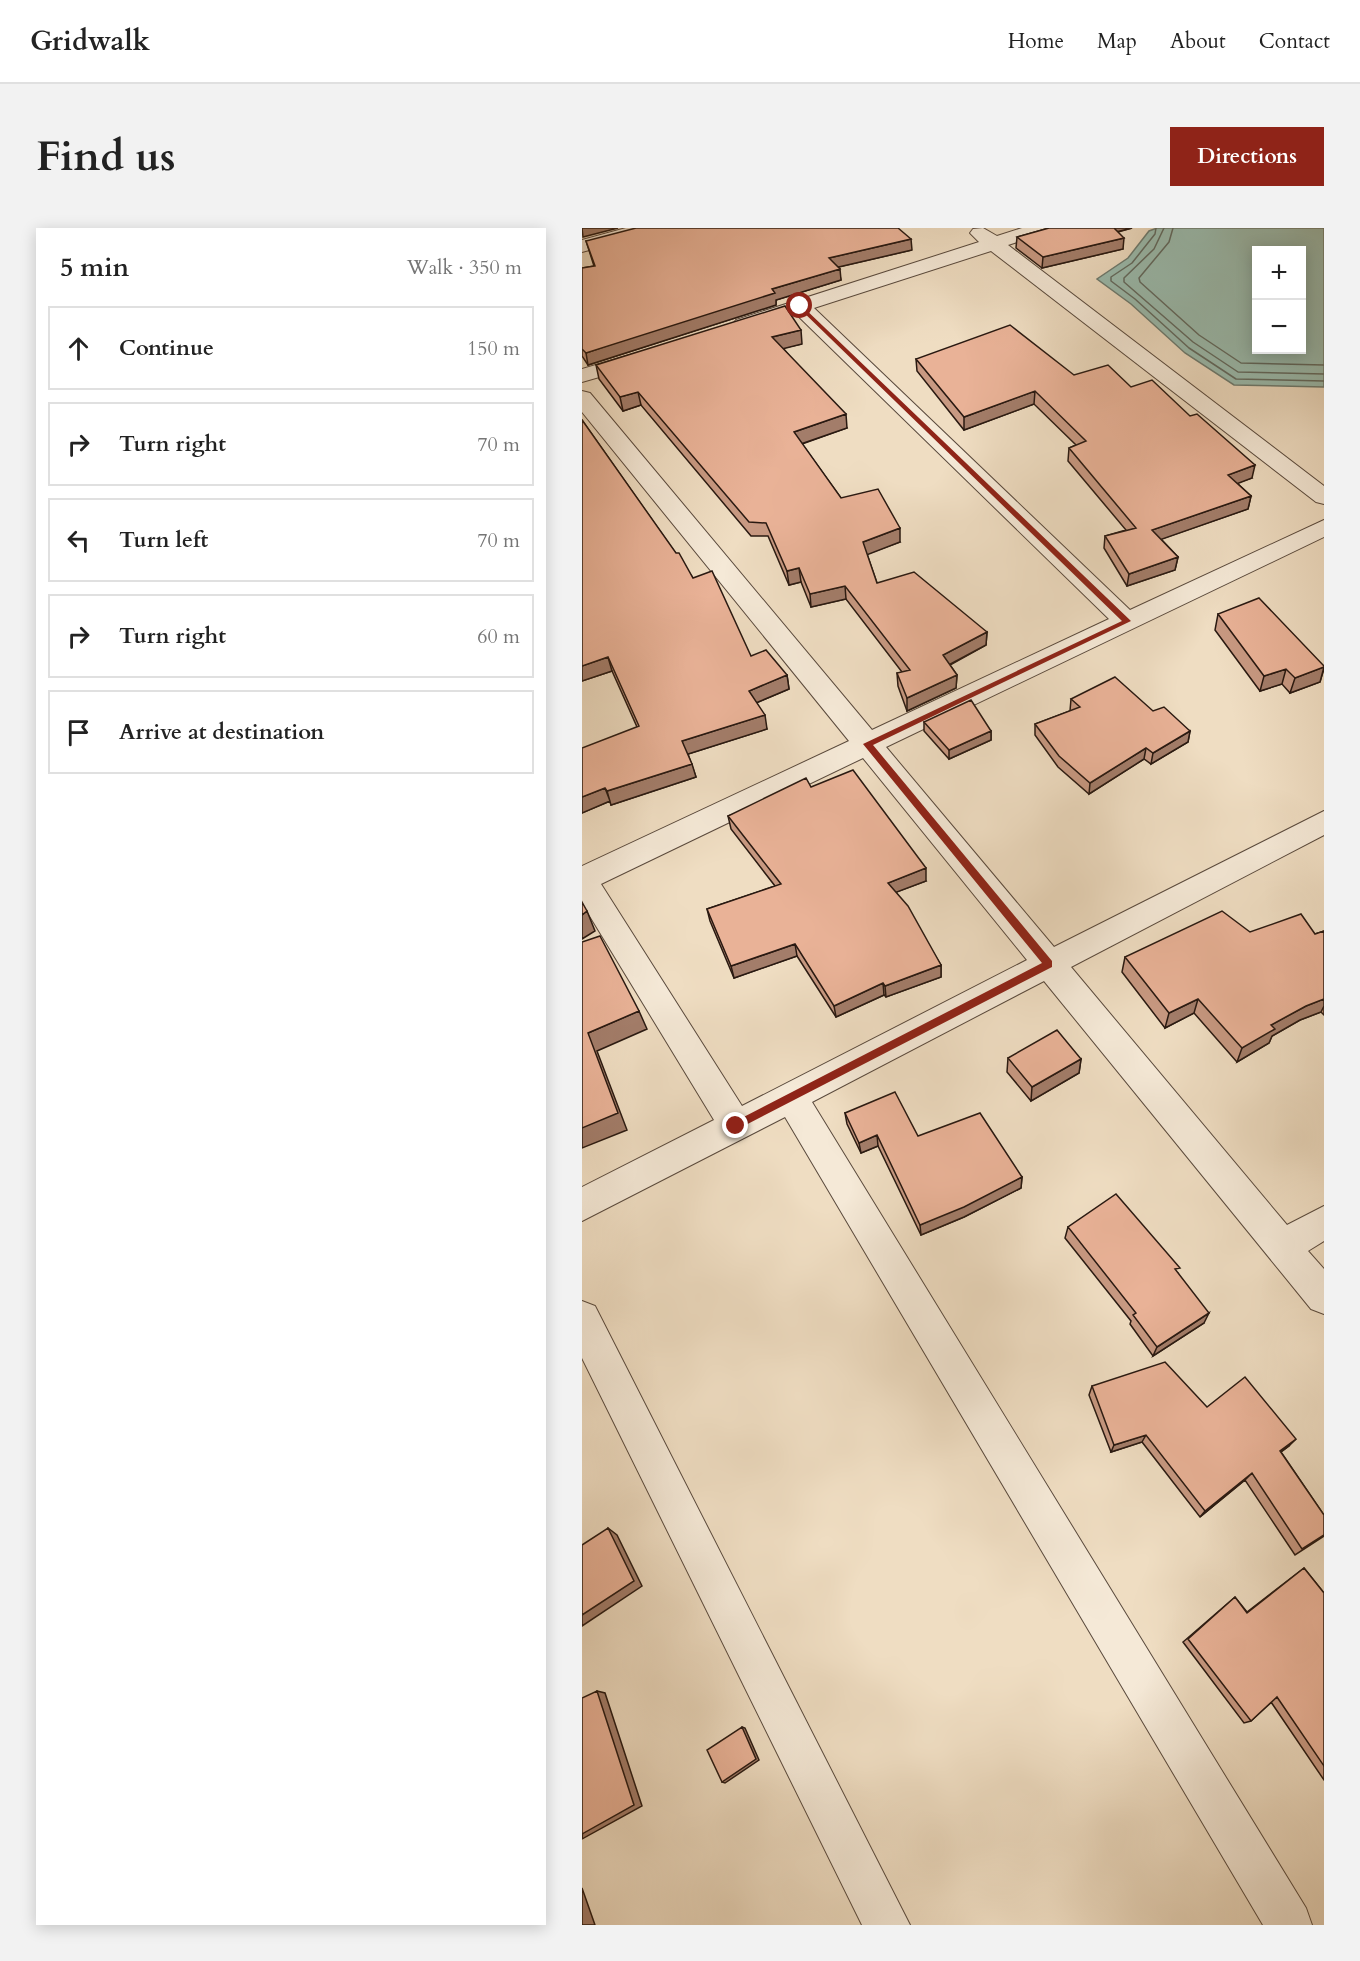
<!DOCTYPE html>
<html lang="en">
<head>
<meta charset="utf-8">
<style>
	body { margin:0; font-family:Cardo,serif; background:#f2f2f2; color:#222 }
	.controls { position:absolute; right:18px; top:18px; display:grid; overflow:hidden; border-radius:0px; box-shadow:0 3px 15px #0003 }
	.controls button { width:54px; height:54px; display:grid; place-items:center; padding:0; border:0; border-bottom:2px solid #e0e0e0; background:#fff; color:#222; font:30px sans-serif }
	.stop { position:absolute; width:18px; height:18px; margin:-14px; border:4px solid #8f2418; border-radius:50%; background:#fff }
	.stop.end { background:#8f2418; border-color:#fff; box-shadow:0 2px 6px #0008 }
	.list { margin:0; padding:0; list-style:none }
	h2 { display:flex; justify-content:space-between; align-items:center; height:78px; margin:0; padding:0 24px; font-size:26px }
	h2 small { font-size:20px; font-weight:400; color:#767676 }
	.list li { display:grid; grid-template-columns:39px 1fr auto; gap:18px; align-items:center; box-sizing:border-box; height:84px; margin:0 12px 12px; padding:0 12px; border:2px solid #e0e0e0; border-radius:0px }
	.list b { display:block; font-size:22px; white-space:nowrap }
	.list em { font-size:20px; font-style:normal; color:#767676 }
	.icon { flex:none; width:33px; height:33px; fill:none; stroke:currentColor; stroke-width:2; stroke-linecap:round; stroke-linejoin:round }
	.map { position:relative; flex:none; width:742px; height:1697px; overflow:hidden; border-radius:0px }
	header { display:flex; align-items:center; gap:36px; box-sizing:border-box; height:84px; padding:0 30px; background:#fff; border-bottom:2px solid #e0e0e0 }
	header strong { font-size:28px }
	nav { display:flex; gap:33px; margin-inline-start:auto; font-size:21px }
	.intro { display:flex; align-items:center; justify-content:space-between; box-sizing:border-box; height:144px; padding:0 36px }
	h1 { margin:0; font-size:42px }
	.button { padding:15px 27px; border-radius:0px; background:#8f2418; color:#fff; font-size:21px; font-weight:700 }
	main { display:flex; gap:36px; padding:0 36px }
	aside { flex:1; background:#fff; border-radius:0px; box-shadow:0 3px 15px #0003 }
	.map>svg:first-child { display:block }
</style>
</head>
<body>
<header>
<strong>Gridwalk</strong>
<nav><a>Home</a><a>Map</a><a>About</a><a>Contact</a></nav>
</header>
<div class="intro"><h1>Find us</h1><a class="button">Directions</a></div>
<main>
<aside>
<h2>5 min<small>Walk · 350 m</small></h2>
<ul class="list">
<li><svg class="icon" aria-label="ahead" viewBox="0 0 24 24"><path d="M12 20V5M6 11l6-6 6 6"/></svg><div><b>Continue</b></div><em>150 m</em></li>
<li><svg class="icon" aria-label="right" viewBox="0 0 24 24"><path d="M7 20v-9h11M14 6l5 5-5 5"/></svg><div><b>Turn right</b></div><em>70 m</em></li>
<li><svg class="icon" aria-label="left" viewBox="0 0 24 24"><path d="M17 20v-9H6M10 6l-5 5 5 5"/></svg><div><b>Turn left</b></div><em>70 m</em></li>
<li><svg class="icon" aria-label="right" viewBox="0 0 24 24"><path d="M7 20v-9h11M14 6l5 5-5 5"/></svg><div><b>Turn right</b></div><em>60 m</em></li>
<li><svg class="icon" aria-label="arrive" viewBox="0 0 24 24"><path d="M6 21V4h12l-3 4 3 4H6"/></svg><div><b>Arrive at destination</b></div></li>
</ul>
</aside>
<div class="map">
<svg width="742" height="1697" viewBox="0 0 742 1697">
	<rect width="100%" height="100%" fill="#efddc2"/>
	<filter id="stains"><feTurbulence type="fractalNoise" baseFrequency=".00333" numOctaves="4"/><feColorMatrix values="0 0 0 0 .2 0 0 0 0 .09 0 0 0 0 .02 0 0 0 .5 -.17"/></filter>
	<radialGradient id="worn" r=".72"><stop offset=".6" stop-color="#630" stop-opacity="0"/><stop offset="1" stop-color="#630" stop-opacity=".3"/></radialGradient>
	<path fill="#9abcaf" stroke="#6d7b70" stroke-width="1.5" fill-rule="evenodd" d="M 575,0 L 742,0 L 742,159 L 652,157 L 603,125 L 549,76 L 515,51 L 546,30 L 567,3 ZM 674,22 L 720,22 L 720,122 L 674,122 Z"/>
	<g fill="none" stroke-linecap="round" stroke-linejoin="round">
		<path stroke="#626a60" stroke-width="1.5" d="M 574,0 L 573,6 L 550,35 L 529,49 L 529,53 L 553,71 L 607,120 L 654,151 L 742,153
			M 582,0 L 572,21 L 542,50 L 542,54 L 611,114 L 656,144 L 742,146
			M 591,0 L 587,14 L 557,50 L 558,54 L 617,107 L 659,135 L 742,137"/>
		<defs>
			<path id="minor" d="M 44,0 L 76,0 L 73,4 L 0,24 L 0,12 Z
				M 401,0 L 415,8 L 440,0 L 470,0 L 467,4 L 426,17 L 742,258 L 742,276 L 734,274 L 409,23 L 232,80 L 548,382 L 742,292 L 742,309 L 304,519 L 472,719 L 742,583 L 742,607 L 489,739 L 705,997 L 742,978 L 742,1013 L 726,1023 L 742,1041 L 742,1086 L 729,1081 L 462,753 L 230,874 L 724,1680 L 730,1697 L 681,1697 L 203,889 L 0,993 L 0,959 L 132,892 L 0,675 L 0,638 L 267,513 L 0,184 L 0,163 L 8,165 L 290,502 L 527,391 L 214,86 L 161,102 L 154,100 L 151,96 L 154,92 L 397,14 L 388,5 L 391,1 ZM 281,530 L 445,732 L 160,878 L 19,656 Z
				M 58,124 L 66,125 L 69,130 L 66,135 L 0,154 L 0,141 Z
				M 0,1073 L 13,1078 L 328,1697 L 280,1697 L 0,1130 Z"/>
		</defs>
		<use href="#minor" stroke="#5a4a3d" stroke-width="2"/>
		<use href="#minor" fill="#f5e9d7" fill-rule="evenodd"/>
	</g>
	<path fill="#c89982" stroke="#291911" stroke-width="1.5" d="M 467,0 L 550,0 L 536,4 L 541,21 L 460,40 L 434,20 L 435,9 Z
		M 4,13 L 330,22 L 256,39 L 259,52 L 194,72 L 194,77 L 6,137 L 0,128 L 0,40 L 12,38 Z
		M 220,116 L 201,120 L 265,200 L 220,216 L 259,270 L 318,314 L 285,326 L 295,355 L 405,404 L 404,417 L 368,437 L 375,447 L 374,460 L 325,483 L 316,458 L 315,445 L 320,444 L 264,371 L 229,379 L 219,354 L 207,357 L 186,308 L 169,308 L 59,177 L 41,183 L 17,151 L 14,137 Z
		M 334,131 L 492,147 L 549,159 L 670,250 L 655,255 L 669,268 L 666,281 L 579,311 L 596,329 L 593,342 L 545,358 L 522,320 L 523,308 L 544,302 L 486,233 L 487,220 L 494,217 L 452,176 L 382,202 L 335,143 Z
		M 0,192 L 111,350 L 169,428 L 205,447 L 207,461 L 174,475 L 185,501 L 106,526 L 114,549 L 29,577 L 28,573 L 0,585 L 55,499 L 30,443 L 0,453 Z
		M 636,386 L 742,438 L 742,441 L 738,454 L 708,465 L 700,456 L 678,463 L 633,402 Z
		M 489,471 L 571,483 L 608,503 L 606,514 L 569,536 L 562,531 L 507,566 L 476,539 L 453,507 L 453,496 L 488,483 Z
		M 342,494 L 409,503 L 409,512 L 367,531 L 342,503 Z
		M 229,559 L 344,653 L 314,664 L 359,737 L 359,749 L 304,769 L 302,767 L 254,789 L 215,728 L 152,750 L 128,693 L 125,681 L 193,658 L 149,601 L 146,588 Z
		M 742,703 L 742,787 L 739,784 L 718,792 L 690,808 L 687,815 L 655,834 L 612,785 L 583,800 L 540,744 L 543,729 L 668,704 L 733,706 Z
		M 426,830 L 499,831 L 497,845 L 449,873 L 425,844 Z
		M 263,885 L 336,908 L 440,949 L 439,960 L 382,989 L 339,1007 L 296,918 L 279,925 L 265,896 Z
		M 486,999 L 596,1045 L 622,1095 L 571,1128 L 548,1096 L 549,1093 L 483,1010 Z
		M 510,1158 L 625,1179 L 707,1218 L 699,1224 L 742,1287 L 742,1308 L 713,1327 L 663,1252 L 618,1289 L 560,1214 L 529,1224 L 507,1167 Z
		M 722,1340 L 742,1365 L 742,1552 L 689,1474 L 669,1493 L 662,1495 L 601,1414 L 653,1369 L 665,1384 Z"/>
	<path fill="#a37d6a" stroke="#291911" stroke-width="1.5" d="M 0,0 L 36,0 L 1,9 Z
		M 526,0 L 550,0 L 526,6 Z
		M 542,10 L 541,21 L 460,40 L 461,29 Z
		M 329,11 L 330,22 L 248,41 L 247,30 Z
		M 258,41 L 259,52 L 194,72 L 194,77 L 6,137 L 4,125 L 190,61 Z
		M 219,102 L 220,116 L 192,123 L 190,109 Z
		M 453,163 L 452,176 L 382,202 L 382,189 Z
		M 56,164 L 59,177 L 41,183 L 38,169 Z
		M 264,186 L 265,200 L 213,218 L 212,204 Z
		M 673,237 L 670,250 L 644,260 L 646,247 Z
		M 669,268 L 666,281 L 569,315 L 570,302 Z
		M 318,300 L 318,314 L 282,328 L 281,314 Z
		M 596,329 L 593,342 L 545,358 L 547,346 Z
		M 217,340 L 219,354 L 207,357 L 205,343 Z
		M 263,358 L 264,371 L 229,379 L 228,366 Z
		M 405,404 L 404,417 L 361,440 L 361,427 Z
		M 26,429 L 30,443 L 0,453 L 0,438 Z
		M 742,439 L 738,454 L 708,465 L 713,450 Z
		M 704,441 L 700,456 L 678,463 L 682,448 Z
		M 205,447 L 207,461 L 169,477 L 167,463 Z
		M 375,447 L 374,460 L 325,483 L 325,470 Z
		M 183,487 L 185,501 L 103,527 L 100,513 Z
		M 409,503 L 409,512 L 367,531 L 367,522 Z
		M 608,503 L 606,514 L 569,536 L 571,525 Z
		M 564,520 L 562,531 L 507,566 L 508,555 Z
		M 110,536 L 114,549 L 29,577 L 25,563 Z
		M 23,560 L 28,573 L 0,585 L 0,569 Z
		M 344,640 L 344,653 L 307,667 L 306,655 Z
		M 5,683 L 13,703 L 0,711 L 0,687 Z
		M 213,716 L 215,728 L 152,750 L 149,738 Z
		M 359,737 L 359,749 L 304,769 L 303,758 Z
		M 301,755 L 302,767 L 254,789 L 252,778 Z
		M 616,771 L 612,785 L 583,800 L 587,785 Z
		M 742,771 L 742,778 L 739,784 L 718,792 L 690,808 L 687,815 L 655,834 L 660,820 L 689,797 L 724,778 Z
		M 57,783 L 65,801 L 15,823 L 45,902 L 0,920 L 0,900 L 6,805 Z
		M 499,831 L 497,845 L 449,873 L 450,859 Z
		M 295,907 L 296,918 L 279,925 L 277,915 Z
		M 440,949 L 439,960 L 382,989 L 339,1007 L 338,997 Z
		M 627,1085 L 622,1095 L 571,1128 L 575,1119 Z
		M 564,1207 L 560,1214 L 529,1224 L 532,1217 Z
		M 714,1211 L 707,1218 L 691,1230 L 698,1223 Z
		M 670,1245 L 663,1252 L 618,1289 L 623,1283 Z
		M 26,1300 L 35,1307 L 60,1358 L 0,1398 L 0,1387 Z
		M 15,1463 L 23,1465 L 60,1578 L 0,1611 Z
		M 160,1499 L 163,1500 L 177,1532 L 143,1555 L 140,1554 Z
		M 0,1660 L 13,1697 L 0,1697 Z"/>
	<path fill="#e9b297" stroke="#291911" stroke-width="1.5" d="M 54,0 L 316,0 L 329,11 L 247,30 L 258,41 L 190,61 L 193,65 L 4,125 L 0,121 L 0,40 L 13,38 L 4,13 Z
		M 467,0 L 532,0 L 542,10 L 461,29 L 435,9 Z
		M 203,78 L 219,102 L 190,109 L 264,186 L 212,204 L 259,270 L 296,261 L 318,300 L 281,314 L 295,355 L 332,344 L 405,404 L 361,427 L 375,447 L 325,470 L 315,445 L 328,442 L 263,358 L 228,366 L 217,340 L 205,343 L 184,295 L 167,294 L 56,164 L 38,169 L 14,137 Z
		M 428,97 L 492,147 L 526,137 L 549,159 L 570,152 L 608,188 L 615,186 L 673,237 L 646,247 L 669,268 L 570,302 L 596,329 L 547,346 L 523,308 L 554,300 L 487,220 L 504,213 L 453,163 L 382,189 L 334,131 Z
		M 0,192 L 94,325 L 97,325 L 111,350 L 130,343 L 169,428 L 184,422 L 205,447 L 167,463 L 183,487 L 100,513 L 110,536 L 25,563 L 23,560 L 0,569 L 0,520 L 57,498 L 26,429 L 0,438 Z
		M 677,370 L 742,438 L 742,439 L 713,450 L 704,441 L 682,448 L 636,386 Z
		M 533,449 L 571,483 L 582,479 L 608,503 L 571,525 L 564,520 L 508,555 L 477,528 L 453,496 L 498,479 L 489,471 Z
		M 389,472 L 409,503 L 367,522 L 342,494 Z
		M 271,542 L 344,640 L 306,655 L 326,678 L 359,737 L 303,758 L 301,755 L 252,778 L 213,716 L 149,738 L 125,681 L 199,656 L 146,588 L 224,550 L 229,559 Z
		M 0,674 L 5,683 L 0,687 Z
		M 640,683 L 668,704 L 719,686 L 733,706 L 742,703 L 742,771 L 724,778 L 689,797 L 693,801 L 660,820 L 616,771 L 587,785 L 543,729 Z
		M 18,708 L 57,783 L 6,805 L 36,885 L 0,900 L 0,714 Z
		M 475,802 L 499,831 L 450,859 L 426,830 Z
		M 313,864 L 336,908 L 398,885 L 440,949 L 382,979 L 338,997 L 295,907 L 277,915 L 263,885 Z
		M 534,966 L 598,1040 L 593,1041 L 627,1085 L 575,1119 L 551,1087 L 554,1085 L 486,999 Z
		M 583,1134 L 625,1179 L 663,1149 L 714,1211 L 698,1223 L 742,1287 L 742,1307 L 720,1321 L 670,1245 L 623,1283 L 564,1207 L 532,1217 L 510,1158 Z
		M 26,1300 L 52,1353 L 0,1387 L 0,1317 Z
		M 722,1340 L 742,1365 L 742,1538 L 695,1469 L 669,1493 L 606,1411 L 653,1369 L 665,1385 Z
		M 15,1463 L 52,1577 L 0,1606 L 0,1470 Z
		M 160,1499 L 174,1531 L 140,1554 L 125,1522 Z"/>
	<path fill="#8f2418" d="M 218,76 L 549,393 L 291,517 L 470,733 L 470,739 L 154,902 L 150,901 L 150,895 L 460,735 L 281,516 L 540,393 L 216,79 Z"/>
	<rect width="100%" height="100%" filter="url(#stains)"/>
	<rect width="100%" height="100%" fill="url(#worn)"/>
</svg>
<div class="controls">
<button>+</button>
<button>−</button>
</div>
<div class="stop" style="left:218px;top:78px"></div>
<div class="stop end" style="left:154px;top:898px"></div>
</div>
</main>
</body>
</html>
